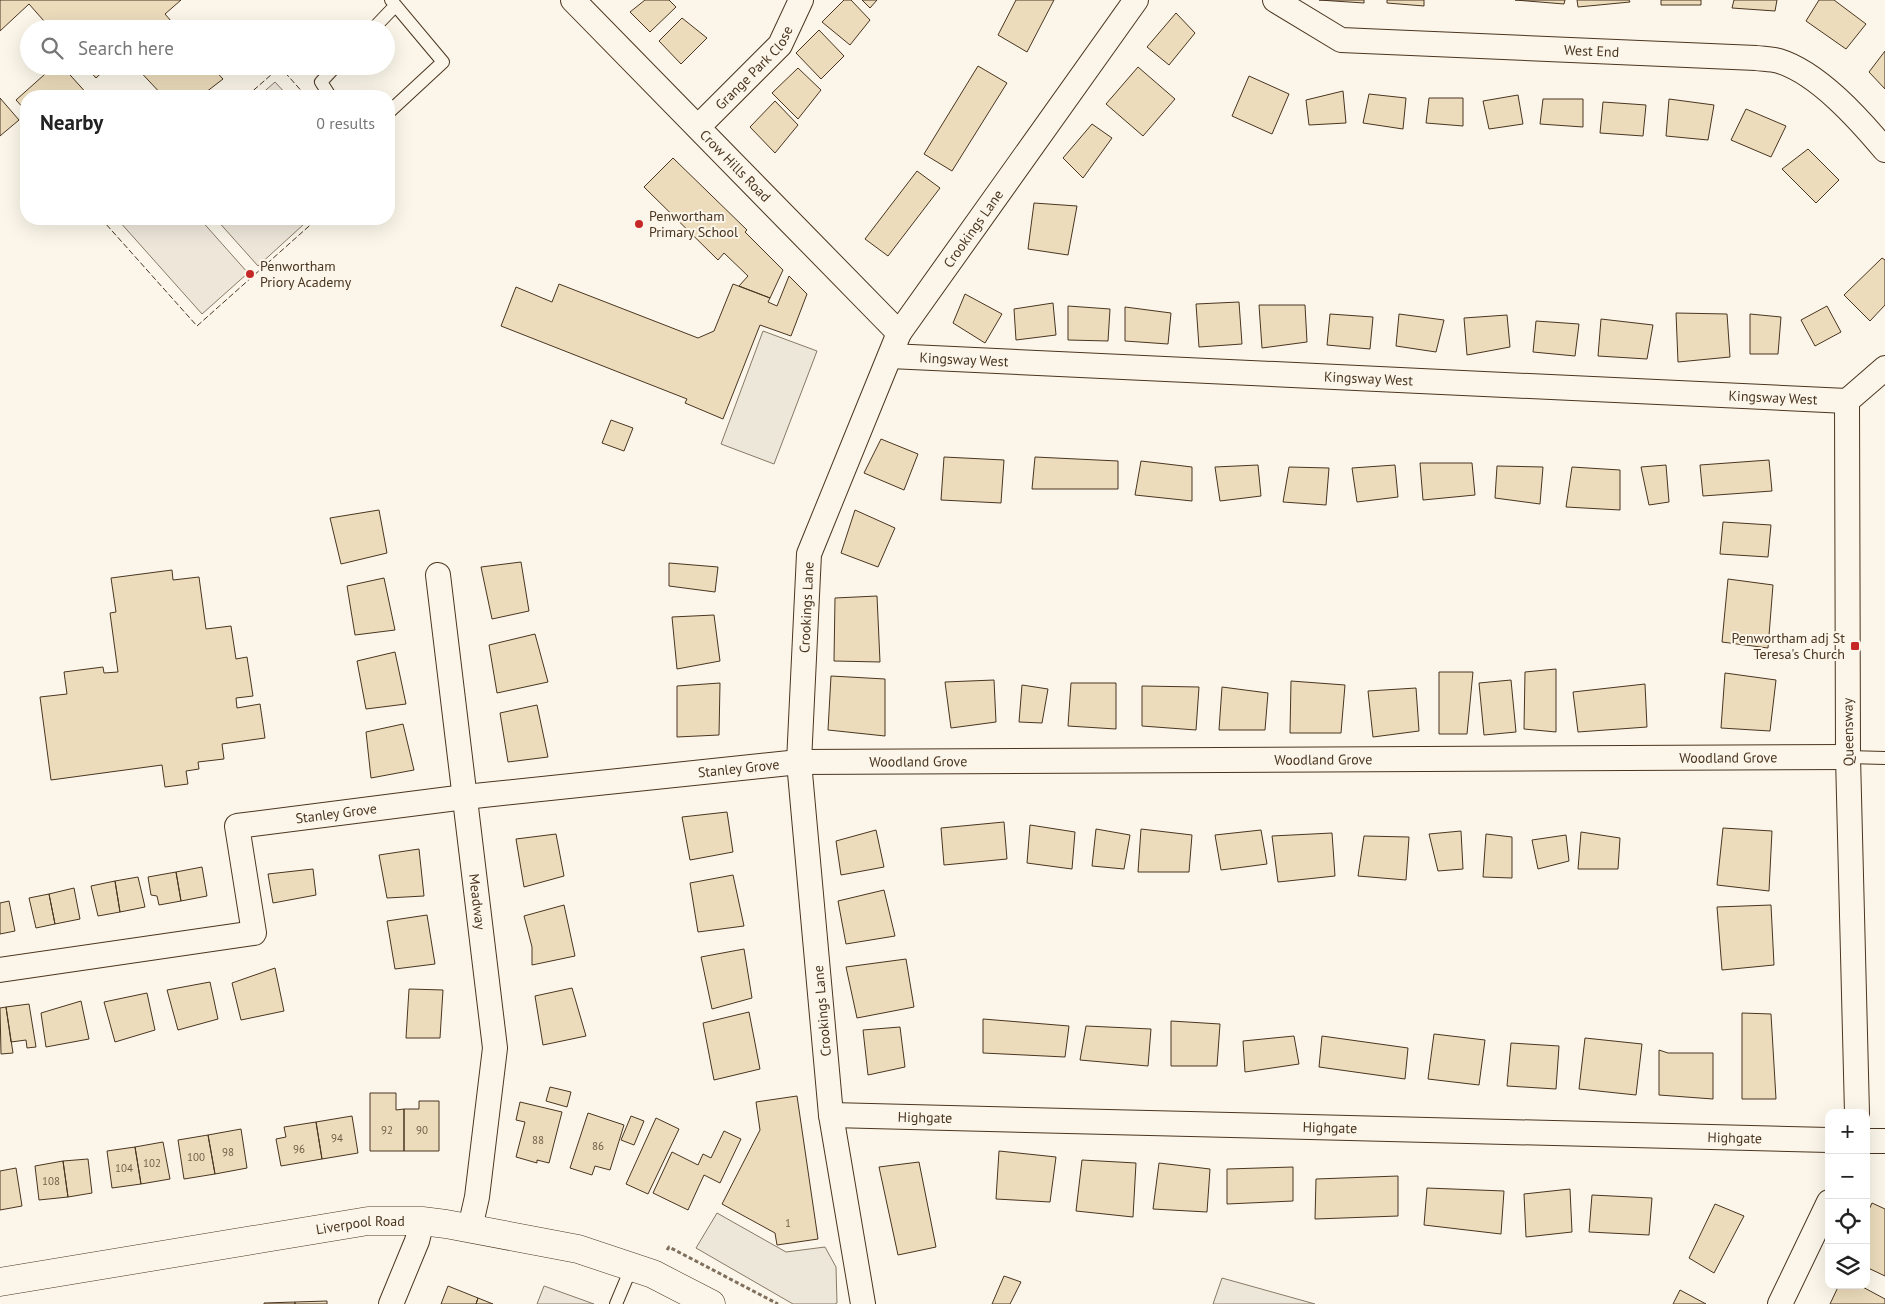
<!DOCTYPE html>
<html lang="en">
<head>
<meta charset="utf-8">
<style>
	body { margin:0; font-family:"PT Sans",sans-serif; background:#f6f6f6; color:#222 }
	.controls { position:absolute; right:15px; bottom:15px; display:grid; overflow:hidden; border-radius:10px; box-shadow:0 5px 20px #0002 }
	.controls button { width:45px; height:45px; display:grid; place-items:center; padding:0; border:0; border-bottom:1px solid #e0e0e0; background:#fff; color:#222; font:25px sans-serif }
	.list { margin:0; padding:0; list-style:none }
	h2 { display:flex; justify-content:space-between; align-items:center; height:65px; margin:0; padding:0 20px; font-size:21px }
	h2 small { font-size:16px; font-weight:400; color:#767676 }
	.icon { flex:none; width:28px; height:28px; fill:none; stroke:currentColor; stroke-width:2; stroke-linecap:round; stroke-linejoin:round }
	.map { position:relative; flex:none; width:1885px; height:1304px; overflow:hidden }
	.search { position:absolute; background:#fff; box-shadow:0 5px 20px #0002; left:20px; top:20px; width:375px; height:55px; display:flex; align-items:center; gap:12px; box-sizing:border-box; padding:0 18px; border-radius:28px; color:#767676; font-size:19px }
	.panel { position:absolute; background:#fff; box-shadow:0 5px 20px #0002; left:20px; top:90px; width:375px; height:135px; border-radius:20px }
	.map>svg:first-child { display:block }
</style>
</head>
<body>
<div class="map">
<svg width="1885" height="1304" viewBox="0 0 1885 1304">
	<rect width="100%" height="100%" fill="#fbf6e9"/>
	<path fill="#ede6d9" stroke="#887966" d="M 275,82 L 288,96 L 259,96 Z
		M 122,219 L 200,219 L 248,273 L 202,314 L 119,221 Z
		M 216,219 L 297,219 L 303,225 L 258,266 Z
		M 544,1286 L 594,1304 L 537,1304 Z"/>
	<path fill="#ede7d9" stroke="#887966" d="M 763,331 L 817,351 L 774,464 L 721,444 Z
		M 717,1213 L 786,1252 L 825,1247 L 836,1267 L 837,1303 L 835,1304 L 793,1304 L 696,1248 Z
		M 1222,1278 L 1315,1304 L 1213,1304 Z"/>
	<path fill="#ecdcbc" stroke="#4a3520" d="M 0,0 L 181,0 L 165,14 L 178,29 L 51,29 L 29,4 L 0,31 Z
		M 645,0 L 669,0 L 676,7 L 650,32 L 630,12 Z
		M 844,0 L 851,0 L 870,20 L 850,45 L 822,22 Z
		M 862,0 L 877,0 L 870,8 Z
		M 1016,0 L 1054,0 L 1027,52 L 998,35 Z
		M 1319,0 L 1364,0 L 1364,3 Z
		M 1387,0 L 1424,0 L 1424,6 L 1387,3 Z
		M 1515,0 L 1565,0 L 1564,4 Z
		M 1577,0 L 1629,0 L 1630,2 L 1578,7 Z
		M 1661,0 L 1701,0 L 1701,5 L 1661,5 Z
		M 1734,0 L 1777,0 L 1775,11 L 1732,8 Z
		M 1819,0 L 1834,0 L 1866,24 L 1846,49 L 1806,21 Z
		M 1176,13 L 1195,33 L 1169,65 L 1147,47 Z
		M 682,18 L 707,38 L 681,64 L 659,41 Z
		M 819,30 L 844,56 L 821,79 L 796,53 Z
		M 1885,51 L 1885,89 L 1869,72 Z
		M 54,66 L 62,66 L 89,96 L 26,96 L 26,111 L 16,100 Z
		M 85,66 L 109,66 L 96,78 Z
		M 135,66 L 211,66 L 223,79 L 201,96 L 163,96 Z
		M 978,66 L 1007,83 L 952,171 L 924,154 Z
		M 1138,67 L 1175,99 L 1143,136 L 1106,104 Z
		M 798,68 L 821,90 L 798,119 L 772,93 Z
		M 1249,76 L 1289,94 L 1272,134 L 1232,116 Z
		M 1343,91 L 1346,123 L 1309,125 L 1306,100 Z
		M 1369,94 L 1406,98 L 1403,129 L 1363,123 Z
		M 1518,95 L 1523,124 L 1489,129 L 1483,101 Z
		M 0,98 L 19,120 L 0,136 Z
		M 1429,98 L 1463,98 L 1463,126 L 1426,123 Z
		M 1543,99 L 1583,99 L 1583,127 L 1540,124 Z
		M 1669,99 L 1714,105 L 1708,140 L 1666,136 Z
		M 775,101 L 798,125 L 775,153 L 750,127 Z
		M 1603,102 L 1646,105 L 1643,136 L 1600,133 Z
		M 1746,109 L 1786,126 L 1771,157 L 1731,140 Z
		M 1092,124 L 1112,138 L 1083,178 L 1063,158 Z
		M 1808,149 L 1839,180 L 1816,203 L 1782,169 Z
		M 673,158 L 747,230 L 745,232 L 783,270 L 770,298 L 739,286 L 748,276 L 724,253 L 718,260 L 644,187 Z
		M 917,171 L 940,188 L 888,256 L 865,239 Z
		M 1034,203 L 1077,206 L 1068,255 L 1028,249 Z
		M 1882,258 L 1885,260 L 1885,305 L 1870,321 L 1844,295 Z
		M 789,276 L 807,294 L 791,336 L 760,325 L 723,419 L 685,403 L 687,399 L 501,326 L 516,287 L 552,302 L 559,284 L 698,338 L 714,331 L 733,284 L 770,298 L 768,302 L 777,306 Z
		M 965,294 L 1002,314 L 985,343 L 953,323 Z
		M 1239,302 L 1242,344 L 1199,347 L 1196,304 Z
		M 1053,303 L 1056,335 L 1016,340 L 1014,309 Z
		M 1259,305 L 1305,305 L 1307,342 L 1262,348 Z
		M 1068,306 L 1110,309 L 1108,341 L 1068,340 Z
		M 1827,306 L 1841,332 L 1815,346 L 1801,320 Z
		M 1125,307 L 1171,313 L 1168,344 L 1125,341 Z
		M 1676,313 L 1727,314 L 1730,357 L 1678,362 Z
		M 1330,314 L 1373,317 L 1370,349 L 1327,345 Z
		M 1399,314 L 1444,320 L 1436,352 L 1396,346 Z
		M 1750,314 L 1781,317 L 1778,354 L 1750,354 Z
		M 1507,315 L 1510,347 L 1467,355 L 1464,318 Z
		M 1601,319 L 1653,325 L 1647,359 L 1598,356 Z
		M 1536,321 L 1579,324 L 1575,356 L 1533,352 Z
		M 611,420 L 633,428 L 624,451 L 602,443 Z
		M 881,439 L 918,454 L 904,490 L 864,473 Z
		M 944,457 L 1004,460 L 1001,503 L 941,500 Z
		M 1035,457 L 1118,461 L 1118,489 L 1032,489 Z
		M 1769,460 L 1772,491 L 1703,496 L 1700,465 Z
		M 1141,461 L 1192,467 L 1192,501 L 1135,495 Z
		M 1420,463 L 1472,463 L 1475,495 L 1423,500 Z
		M 1258,465 L 1261,496 L 1220,501 L 1215,467 Z
		M 1395,465 L 1398,497 L 1357,502 L 1352,468 Z
		M 1666,465 L 1669,502 L 1649,505 L 1641,467 Z
		M 1497,466 L 1543,467 L 1540,504 L 1495,498 Z
		M 1289,467 L 1329,468 L 1326,505 L 1283,502 Z
		M 1572,467 L 1620,470 L 1620,510 L 1566,507 Z
		M 379,510 L 387,553 L 341,564 L 330,518 Z
		M 855,510 L 895,528 L 878,567 L 841,553 Z
		M 1723,522 L 1771,525 L 1768,557 L 1720,554 Z
		M 521,562 L 529,611 L 492,619 L 481,567 Z
		M 669,563 L 718,567 L 715,592 L 669,586 Z
		M 172,570 L 173,580 L 199,577 L 206,629 L 231,626 L 236,659 L 247,657 L 253,696 L 236,698 L 237,708 L 260,704 L 265,738 L 222,744 L 224,759 L 198,762 L 199,769 L 186,771 L 188,784 L 165,787 L 162,765 L 51,780 L 40,697 L 67,694 L 64,672 L 103,667 L 104,673 L 118,672 L 110,613 L 116,612 L 111,578 Z
		M 384,578 L 395,630 L 355,635 L 347,586 Z
		M 1728,579 L 1773,585 L 1768,648 L 1722,642 Z
		M 877,596 L 880,662 L 834,661 L 835,598 Z
		M 714,615 L 720,661 L 677,669 L 672,617 Z
		M 535,634 L 548,682 L 497,693 L 489,645 Z
		M 395,652 L 406,704 L 366,709 L 357,661 Z
		M 1556,669 L 1556,732 L 1524,729 L 1525,672 Z
		M 1439,672 L 1473,672 L 1467,734 L 1439,734 Z
		M 1725,673 L 1776,680 L 1770,731 L 1721,728 Z
		M 831,676 L 885,679 L 885,736 L 828,730 Z
		M 994,680 L 996,722 L 951,728 L 945,682 Z
		M 1511,680 L 1516,732 L 1484,735 L 1479,683 Z
		M 1291,681 L 1345,685 L 1341,733 L 1290,733 Z
		M 720,683 L 719,735 L 677,737 L 677,686 Z
		M 1071,683 L 1116,683 L 1116,729 L 1068,726 Z
		M 1645,684 L 1647,727 L 1578,732 L 1573,692 Z
		M 1022,685 L 1048,689 L 1042,723 L 1019,722 Z
		M 1142,686 L 1199,687 L 1196,730 L 1142,726 Z
		M 1222,687 L 1268,693 L 1265,730 L 1219,730 Z
		M 1416,688 L 1419,731 L 1373,737 L 1368,691 Z
		M 537,705 L 548,757 L 508,762 L 500,713 Z
		M 403,724 L 414,770 L 371,778 L 366,732 Z
		M 727,812 L 733,852 L 690,860 L 682,817 Z
		M 1004,822 L 1007,859 L 944,865 L 941,828 Z
		M 1030,825 L 1075,832 L 1072,869 L 1027,863 Z
		M 1723,828 L 1772,831 L 1769,891 L 1717,885 Z
		M 1096,829 L 1130,835 L 1124,869 L 1092,866 Z
		M 1141,829 L 1192,835 L 1189,872 L 1138,872 Z
		M 876,830 L 884,867 L 841,875 L 836,841 Z
		M 1261,830 L 1267,864 L 1221,870 L 1215,835 Z
		M 1461,831 L 1463,869 L 1438,871 L 1429,834 Z
		M 1581,832 L 1620,838 L 1618,869 L 1578,869 Z
		M 1332,833 L 1335,876 L 1278,882 L 1272,836 Z
		M 556,834 L 564,876 L 524,887 L 516,839 Z
		M 1486,834 L 1512,837 L 1512,878 L 1483,877 Z
		M 1566,835 L 1569,861 L 1538,869 L 1532,840 Z
		M 1364,836 L 1409,837 L 1406,880 L 1358,876 Z
		M 419,849 L 424,896 L 387,898 L 379,855 Z
		M 202,867 L 207,896 L 181,901 L 176,872 Z
		M 313,869 L 316,895 L 273,903 L 268,874 Z
		M 176,872 L 181,901 L 159,905 L 157,896 L 151,895 L 148,877 Z
		M 733,875 L 744,926 L 698,932 L 690,883 Z
		M 138,877 L 145,907 L 120,912 L 115,881 Z
		M 115,881 L 120,912 L 98,916 L 91,886 Z
		M 74,888 L 80,919 L 55,924 L 49,894 Z
		M 884,890 L 895,936 L 846,944 L 838,901 Z
		M 49,894 L 55,924 L 36,928 L 29,898 Z
		M 9,901 L 15,931 L 0,934 L 0,903 Z
		M 564,905 L 575,956 L 532,965 L 532,947 L 524,916 Z
		M 1771,905 L 1774,965 L 1722,970 L 1717,907 Z
		M 427,915 L 435,964 L 395,969 L 387,921 Z
		M 744,949 L 752,998 L 712,1009 L 701,957 Z
		M 906,959 L 914,1007 L 857,1018 L 846,967 Z
		M 275,968 L 284,1011 L 241,1020 L 232,983 Z
		M 210,982 L 218,1019 L 178,1030 L 167,990 Z
		M 572,988 L 586,1036 L 543,1045 L 535,996 Z
		M 409,989 L 443,990 L 440,1038 L 406,1038 Z
		M 147,993 L 155,1030 L 115,1042 L 104,1002 Z
		M 81,1001 L 89,1039 L 46,1047 L 41,1013 Z
		M 29,1004 L 36,1047 L 27,1048 L 26,1040 L 11,1042 L 6,1007 Z
		M 6,1007 L 13,1053 L 1,1054 L 0,1008 Z
		M 749,1012 L 760,1069 L 714,1080 L 703,1023 Z
		M 1742,1013 L 1771,1014 L 1776,1099 L 1742,1099 Z
		M 983,1019 L 1069,1026 L 1065,1057 L 983,1053 Z
		M 1171,1021 L 1220,1024 L 1217,1066 L 1171,1066 Z
		M 1086,1026 L 1151,1029 L 1148,1066 L 1080,1060 Z
		M 900,1027 L 905,1067 L 868,1075 L 863,1030 Z
		M 1434,1034 L 1485,1040 L 1479,1085 L 1428,1079 Z
		M 1294,1036 L 1299,1064 L 1245,1072 L 1243,1041 Z
		M 1322,1036 L 1408,1048 L 1405,1079 L 1319,1067 Z
		M 1585,1038 L 1642,1044 L 1636,1095 L 1579,1089 Z
		M 1511,1043 L 1559,1046 L 1556,1089 L 1507,1086 Z
		M 1659,1050 L 1668,1053 L 1713,1053 L 1713,1099 L 1659,1095 Z
		M 550,1087 L 571,1092 L 567,1107 L 546,1101 Z
		M 370,1093 L 396,1093 L 396,1110 L 404,1109 L 404,1151 L 370,1151 Z
		M 797,1096 L 818,1239 L 777,1245 L 775,1233 L 722,1204 L 760,1130 L 756,1102 Z
		M 419,1101 L 439,1101 L 439,1151 L 404,1151 L 404,1109 L 419,1109 Z
		M 520,1102 L 562,1112 L 549,1163 L 537,1160 L 537,1163 L 516,1157 L 525,1122 L 516,1120 Z
		M 588,1113 L 624,1125 L 610,1170 L 595,1166 L 592,1175 L 570,1168 Z
		M 352,1116 L 358,1153 L 322,1159 L 316,1122 Z
		M 631,1116 L 644,1121 L 634,1145 L 621,1140 Z
		M 656,1118 L 679,1129 L 648,1194 L 626,1184 Z
		M 316,1122 L 322,1159 L 281,1166 L 276,1139 L 286,1137 L 284,1127 Z
		M 241,1129 L 247,1168 L 215,1174 L 208,1135 Z
		M 724,1131 L 741,1139 L 720,1183 L 704,1175 L 688,1210 L 653,1193 L 672,1152 L 698,1165 L 703,1154 L 711,1158 Z
		M 208,1135 L 215,1174 L 184,1179 L 178,1140 Z
		M 163,1142 L 170,1179 L 141,1184 L 135,1147 Z
		M 135,1147 L 141,1184 L 112,1188 L 107,1151 Z
		M 999,1151 L 1056,1157 L 1050,1202 L 996,1199 Z
		M 88,1159 L 92,1193 L 68,1197 L 63,1161 Z
		M 1082,1160 L 1136,1163 L 1133,1217 L 1076,1211 Z
		M 63,1161 L 68,1197 L 39,1200 L 35,1166 Z
		M 919,1162 L 936,1247 L 898,1255 L 879,1167 Z
		M 1159,1163 L 1210,1169 L 1207,1212 L 1153,1209 Z
		M 1293,1167 L 1293,1201 L 1227,1204 L 1227,1169 Z
		M 16,1168 L 22,1206 L 0,1210 L 0,1171 Z
		M 1398,1176 L 1398,1216 L 1315,1219 L 1316,1179 Z
		M 1427,1188 L 1504,1191 L 1501,1234 L 1424,1225 Z
		M 1570,1189 L 1572,1232 L 1526,1237 L 1524,1194 Z
		M 1592,1195 L 1652,1198 L 1649,1235 L 1589,1232 Z
		M 1872,1203 L 1885,1209 L 1885,1276 L 1866,1267 L 1866,1216 Z
		M 1715,1204 L 1744,1216 L 1714,1273 L 1689,1258 Z
		M 1004,1276 L 1021,1282 L 1010,1304 L 992,1304 Z
		M 1839,1285 L 1859,1285 L 1885,1299 L 1885,1304 L 1830,1304 Z
		M 448,1286 L 478,1298 L 476,1304 L 441,1304 Z
		M 1680,1290 L 1706,1304 L 1673,1304 Z
		M 478,1298 L 493,1304 L 476,1304 Z
		M 327,1301 L 327,1304 L 295,1304 L 295,1302 Z
		M 295,1302 L 295,1304 L 264,1304 L 264,1303 Z"/>
	<g fill="none" stroke-linecap="round" stroke-linejoin="round">
		<defs>
			<path id="lane" d="M 373,29 L 395,6
				M 330,96 L 321,82 L 336,66
				M 389,112 L 443,62 L 391,0
				M 1848,757 L 1885,758
				M 616,1304 L 632,1266"/>
			<g id="street">
				<path id="s1" d="M 573,0 L 899,333"/>
				<path id="s2" d="M 1275,0 L 1341,40 L 1756,58 C 1763,59 1772,59 1779,61 C 1818,73 1859,119 1885,150"/>
				<path id="s3" d="M 698,127 L 780,45 L 801,0"/>
				<path id="s4" d="M 890,356 L 1847,401"/>
				<path id="s5" d="M 438,575 L 495,1048 L 477,1197 L 470,1228"/>
				<path id="s6" d="M 0,970 L 254,933 L 237,826 L 465,797 L 799,762 L 1848,757"/>
				<path d="M 1857,1113 L 1848,757 L 1847,401 L 1885,368"/>
				<path id="s7" d="M 831,1115 L 1829,1140"/>
				<path d="M 1866,1141 L 1885,1141"/>
				<path d="M 391,1304 L 417,1241 L 422,1221"/>
				<path id="s8" d="M 863,1304 L 831,1115 L 799,762 L 809,554 L 899,333 L 1136,0"/>
				<path d="M 1780,1304 L 1829,1202"/>
			</g>
			<g id="secondary">
				<path id="s9" d="M 0,1282 L 368,1221 L 422,1221 L 446,1224 L 578,1249 L 653,1274 L 711,1304"/>
			</g>
		</defs>
		<use href="#lane" stroke="#4a3520" stroke-width="14"/>
		<use href="#street" stroke="#4a3520" stroke-width="26"/>
		<use href="#secondary" stroke="#4a3520" stroke-width="29"/>
		<path stroke="#7f6f5c" stroke-width="3" stroke-dasharray="4 2.5" stroke-linecap="butt" d="M 667,1250 L 669,1247 L 778,1304"/>
		<use href="#lane" stroke="#fbf6e9" stroke-width="12"/>
		<use href="#street" stroke="#fbf6e9" stroke-width="24"/>
		<use href="#secondary" stroke="#fbf6e9" stroke-width="28"/>
		<path stroke="#4a3520" stroke-width="1" stroke-dasharray="6 2.5" stroke-linecap="butt" d="M 247,96 L 280,67 L 306,96
			M 110,219 L 105,223 L 197,326 L 317,219"/>
	</g>
	<g fill="#c62828" stroke="#fbf6e9" stroke-width="2">
		<circle cx="639" cy="224" r="5"/>
		<circle cx="250" cy="274" r="5"/>
		<rect x="1850" y="641" width="10" height="10" rx="2.5"/>
	</g>
	<g text-anchor="middle" dominant-baseline="central" stroke-width="4" stroke-linejoin="round" paint-order="stroke">
		<g font-size="11" fill="#725f47">
			<text x="387" y="1130">92</text>
			<text x="422" y="1130">90</text>
			<text x="337" y="1138">94</text>
			<text x="538" y="1140">88</text>
			<text x="598" y="1146">86</text>
			<text x="299" y="1149">96</text>
			<text x="228" y="1152">98</text>
			<text x="196" y="1157">100</text>
			<text x="152" y="1163">102</text>
			<text x="124" y="1168">104</text>
			<text x="51" y="1181">108</text>
			<text x="788" y="1223">1</text>
		</g>
		<g font-size="14" fill="#4a3520" stroke="#fbf6e9">
			<text stroke="none"><textPath href="#s2" startOffset="328">West End</textPath></text>
			<text stroke="none"><textPath href="#s3" startOffset="82">Grange Park Close</textPath></text>
			<text stroke="none"><textPath href="#s1" startOffset="232">Crow Hills Road</textPath></text>
			<text stroke="none"><textPath href="#s8" startOffset="1121">Crookings Lane</textPath></text>
			<text stroke="none"><textPath href="#s4" startOffset="74">Kingsway West</textPath></text>
			<text stroke="none"><textPath href="#s4" startOffset="479">Kingsway West</textPath></text>
			<text stroke="none"><textPath href="#s4" startOffset="884">Kingsway West</textPath></text>
			<text stroke="none"><textPath href="#s8" startOffset="701">Crookings Lane</textPath></text>
			<text transform="translate(1848 732) rotate(-91)">Queensway</text>
			<text stroke="none"><textPath href="#s6" startOffset="1860">Woodland Grove</textPath></text>
			<text stroke="none"><textPath href="#s6" startOffset="1455">Woodland Grove</textPath></text>
			<text stroke="none"><textPath href="#s6" startOffset="1050">Woodland Grove</textPath></text>
			<text stroke="none"><textPath href="#s6" startOffset="870">Stanley Grove</textPath></text>
			<text stroke="none"><textPath href="#s6" startOffset="465">Stanley Grove</textPath></text>
			<text stroke="none"><textPath href="#s5" startOffset="329">Meadway</textPath></text>
			<text transform="translate(822 1011) rotate(-95)">Crookings Lane</text>
			<text stroke="none"><textPath href="#s7" startOffset="94">Highgate</textPath></text>
			<text stroke="none"><textPath href="#s7" startOffset="499">Highgate</textPath></text>
			<text stroke="none"><textPath href="#s7" startOffset="904">Highgate</textPath></text>
			<text stroke="none"><textPath href="#s9" startOffset="365">Liverpool Road</textPath></text>
		</g>
		<g font-size="14" fill="#4a3520" stroke="#fbf6e9" text-anchor="start">
			<text x="649" y="216">Penwortham<tspan x="649" dy="16">Primary School</tspan></text>
			<text x="260" y="266">Penwortham<tspan x="260" dy="16">Priory Academy</tspan></text>
			<text x="1845" y="638" text-anchor="end">Penwortham adj St<tspan x="1845" dy="16">Teresa's Church</tspan></text>
		</g>
	</g>
</svg>
<div class="controls">
<button>+</button>
<button>−</button>
<button><svg class="icon" aria-label="locate" viewBox="0 0 24 24"><circle cx="12" cy="12" r="6"/><path d="M12 2v4M12 18v4M2 12h4M18 12h4"/></svg></button>
<button><svg class="icon" aria-label="layers" viewBox="0 0 24 24"><path d="M12 4l9 5-9 5-9-5zM3 14l9 5 9-5"/></svg></button>
</div>
<div class="search"><svg class="icon" aria-label="search" viewBox="0 0 24 24"><circle cx="10" cy="10" r="6"/><path d="M15 15l6 6"/></svg>Search here</div>
<section class="panel">
<h2>Nearby<small>0 results</small></h2>
<ul class="list">
</ul>
</section>
</div>
</body>
</html>
